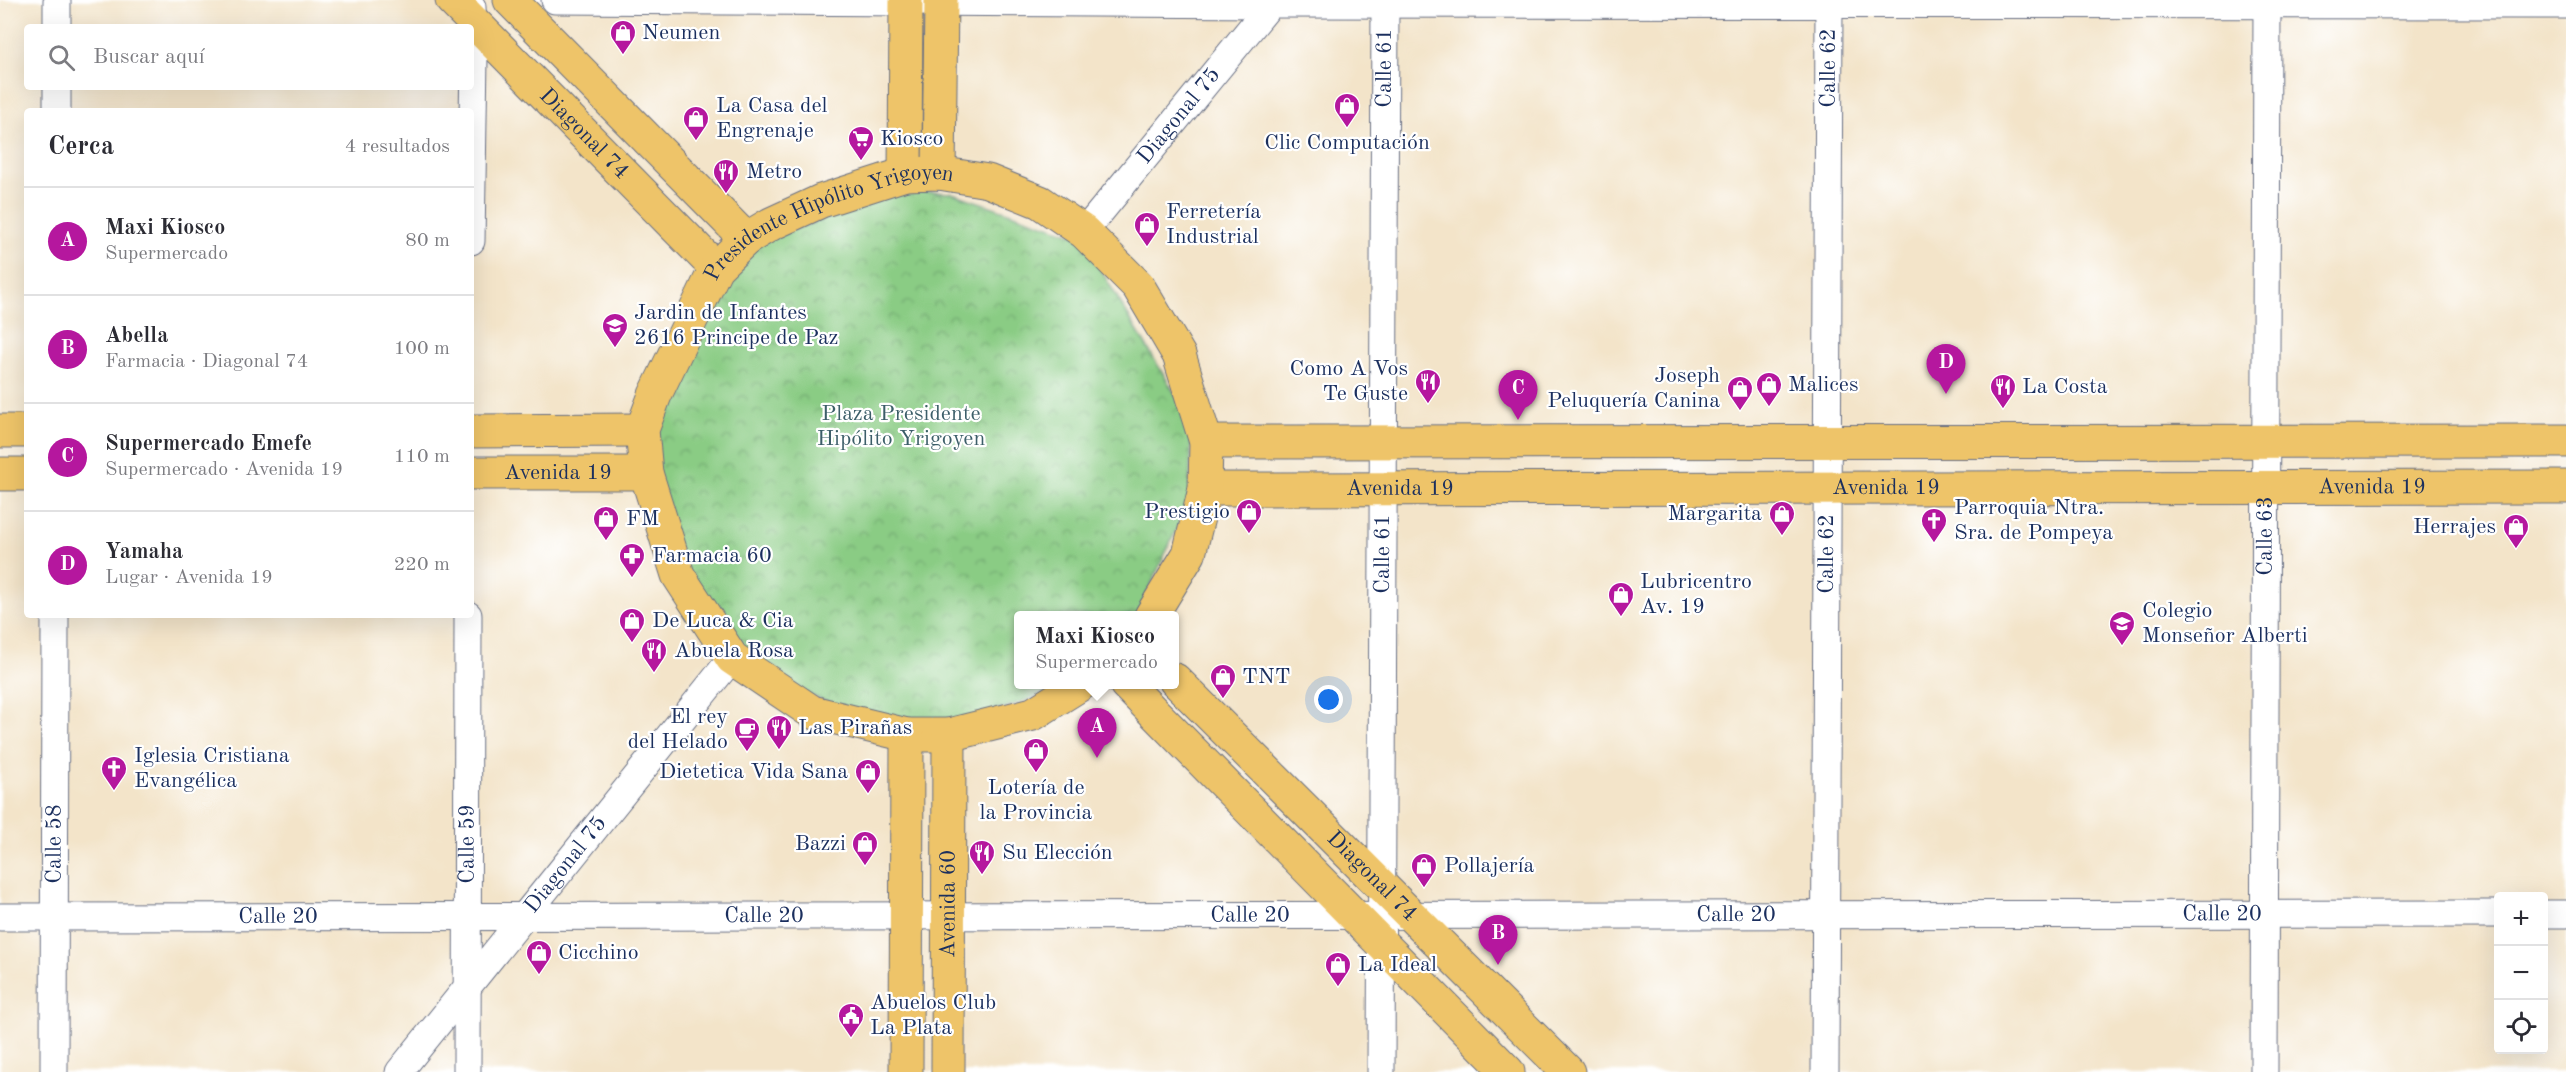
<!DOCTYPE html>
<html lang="es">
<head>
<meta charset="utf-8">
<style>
	body { margin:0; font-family:"Old Standard TT",serif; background:#f7f7f7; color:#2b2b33 }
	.controls { position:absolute; right:18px; bottom:18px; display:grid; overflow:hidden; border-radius:6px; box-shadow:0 6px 24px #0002 }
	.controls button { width:54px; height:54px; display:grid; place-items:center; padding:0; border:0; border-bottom:2px solid #e1e1e2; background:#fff; color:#2b2b33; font:30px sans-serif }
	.you { position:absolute; left:1329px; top:700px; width:21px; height:21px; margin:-15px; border:4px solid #fff; border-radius:50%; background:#1a73e8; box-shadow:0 0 0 9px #1a73e833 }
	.badge { display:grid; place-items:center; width:39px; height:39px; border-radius:50%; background:#b5179e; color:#fff; font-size:20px; font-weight:700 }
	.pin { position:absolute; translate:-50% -50px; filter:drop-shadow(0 2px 3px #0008) }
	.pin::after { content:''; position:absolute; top:32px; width:21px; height:18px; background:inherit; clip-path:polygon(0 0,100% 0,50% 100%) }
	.popup { position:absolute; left:1014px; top:611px; width:165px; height:78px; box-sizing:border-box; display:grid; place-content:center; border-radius:6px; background:#fff; filter:drop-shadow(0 2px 4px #0005); font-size:20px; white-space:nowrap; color:#7c7c81 }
	.popup b { font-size:22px; color:#2b2b33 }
	.popup::after { content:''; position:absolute; left:50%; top:100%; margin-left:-12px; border:12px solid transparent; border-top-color:#fff }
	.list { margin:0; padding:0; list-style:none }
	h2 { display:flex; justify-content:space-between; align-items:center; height:78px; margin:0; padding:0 24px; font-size:26px }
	h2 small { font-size:20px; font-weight:400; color:#7c7c81 }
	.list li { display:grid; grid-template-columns:39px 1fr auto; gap:18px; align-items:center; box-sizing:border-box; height:108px; padding:0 24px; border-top:2px solid #e1e1e2 }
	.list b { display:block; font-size:22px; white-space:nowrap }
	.list p { margin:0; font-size:20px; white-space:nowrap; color:#7c7c81 }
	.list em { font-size:20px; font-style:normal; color:#7c7c81 }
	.icon { flex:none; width:33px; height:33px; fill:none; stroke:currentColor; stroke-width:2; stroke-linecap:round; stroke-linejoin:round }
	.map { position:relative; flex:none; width:2566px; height:1072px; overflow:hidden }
	.search { position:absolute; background:#fff; box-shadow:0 6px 24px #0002; left:24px; top:24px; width:450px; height:66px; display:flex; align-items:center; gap:15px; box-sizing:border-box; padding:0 21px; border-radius:6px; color:#7c7c81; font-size:22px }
	.panel { position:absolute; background:#fff; box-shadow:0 6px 24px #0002; left:24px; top:108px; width:450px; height:510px; border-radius:6px }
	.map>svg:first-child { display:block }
</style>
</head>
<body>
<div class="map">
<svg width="2566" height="1072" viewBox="0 0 2566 1072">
	<defs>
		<pattern id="park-crowns" width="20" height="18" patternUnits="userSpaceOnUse" patternTransform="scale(1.5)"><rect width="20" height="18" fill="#8acc84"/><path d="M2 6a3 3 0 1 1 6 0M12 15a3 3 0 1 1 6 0" fill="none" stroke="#70a66f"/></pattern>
	</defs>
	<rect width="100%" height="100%" fill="#fff"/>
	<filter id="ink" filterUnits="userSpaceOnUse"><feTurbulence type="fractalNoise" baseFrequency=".0167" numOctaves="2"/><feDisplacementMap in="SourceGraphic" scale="12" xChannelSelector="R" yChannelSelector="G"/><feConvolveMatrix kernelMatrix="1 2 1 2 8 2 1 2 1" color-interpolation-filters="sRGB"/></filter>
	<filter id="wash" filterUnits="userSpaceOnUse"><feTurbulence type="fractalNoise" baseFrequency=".008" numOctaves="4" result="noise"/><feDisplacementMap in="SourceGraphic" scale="24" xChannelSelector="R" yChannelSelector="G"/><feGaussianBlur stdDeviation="1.35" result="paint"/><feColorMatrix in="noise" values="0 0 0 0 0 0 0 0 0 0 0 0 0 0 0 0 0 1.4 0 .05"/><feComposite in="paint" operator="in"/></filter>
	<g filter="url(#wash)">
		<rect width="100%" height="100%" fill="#f3e4c9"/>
		<path fill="url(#park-crowns)" stroke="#527e71" stroke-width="1.5" d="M 902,191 L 952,193 L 1081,237 L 1192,422 L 1189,502 L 1137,615 L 1019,616 L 1019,684 L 1069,685 L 948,728 L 889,726 L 776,682 L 692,590 L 651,487 L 653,429 L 725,272 L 756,243 Z"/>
	</g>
	<g filter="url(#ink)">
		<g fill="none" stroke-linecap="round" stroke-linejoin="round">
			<defs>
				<g id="minor">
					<path d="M 555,0 L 1270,4 L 2566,5"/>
					<path d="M 57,27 L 57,0"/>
					<path d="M 57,111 L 57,87"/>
					<path id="s1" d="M 1084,232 L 1274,0"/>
					<path d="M 471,241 L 474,57 L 472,7"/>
					<path d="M 2544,914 L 2566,914"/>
					<path id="s2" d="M 0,917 L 2498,914"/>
					<path id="s3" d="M 54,1072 L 55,615"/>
					<path id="s4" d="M 399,1072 L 732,658"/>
					<path id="s5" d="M 467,1072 L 468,615"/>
					<path id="s6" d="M 1381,1072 L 1385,0"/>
					<path id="s7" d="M 1825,1072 L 1829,0"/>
					<path id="s8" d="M 2264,1072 L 2267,0"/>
				</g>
				<g id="major">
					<path id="s9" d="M 452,0 L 716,268"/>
					<path d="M 510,0 L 746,239"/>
					<path d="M 939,173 L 941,0"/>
					<path d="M 905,174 L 906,0"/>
					<path d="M 0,431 L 27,431"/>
					<path d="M 471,431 L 642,430"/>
					<path d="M 1206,442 L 2566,441"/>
					<path id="s10" d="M 471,473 L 646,473"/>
					<path d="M 0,474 L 27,474"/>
					<path id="s11" d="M 1205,489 L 2566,487"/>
					<path id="s12" d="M 1175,680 L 1568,1072"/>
					<path id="s13" d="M 1081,684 L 1033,714 L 949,735 L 907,735 L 812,712 L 732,658 L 678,575 L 646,473 L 642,430 L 655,395 L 716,268 L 746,239 L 771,224 L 821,201 L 905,174 L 939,173 L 988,181 L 1040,202 L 1084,232 L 1138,286 L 1179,355 L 1206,442 L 1205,489 L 1189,554 L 1151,616"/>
					<path d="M 1126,684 L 1508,1072"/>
					<path d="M 906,1072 L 907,735"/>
					<path id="s14" d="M 948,1072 L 949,735"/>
				</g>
			</defs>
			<use href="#minor" stroke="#676e83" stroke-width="29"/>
			<use href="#major" stroke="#676e83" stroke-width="35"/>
			<use href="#minor" stroke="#fff" stroke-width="27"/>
			<use href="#major" stroke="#eec469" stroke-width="33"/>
		</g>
	</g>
	<defs>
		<symbol id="shop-pin" viewBox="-11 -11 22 30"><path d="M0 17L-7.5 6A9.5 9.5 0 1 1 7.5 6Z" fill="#b5179e" stroke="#fff"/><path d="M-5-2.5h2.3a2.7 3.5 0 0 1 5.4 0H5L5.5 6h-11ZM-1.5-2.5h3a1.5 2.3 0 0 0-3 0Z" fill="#fff"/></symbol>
		<symbol id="supermarket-pin" viewBox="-11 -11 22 30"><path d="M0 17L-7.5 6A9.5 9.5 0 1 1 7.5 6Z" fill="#b5179e" stroke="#fff"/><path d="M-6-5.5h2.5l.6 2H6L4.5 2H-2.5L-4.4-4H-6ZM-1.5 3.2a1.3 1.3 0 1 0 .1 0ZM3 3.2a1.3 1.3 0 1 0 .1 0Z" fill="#fff"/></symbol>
		<symbol id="restaurant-pin" viewBox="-11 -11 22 30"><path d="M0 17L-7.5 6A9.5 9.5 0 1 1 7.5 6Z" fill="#b5179e" stroke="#fff"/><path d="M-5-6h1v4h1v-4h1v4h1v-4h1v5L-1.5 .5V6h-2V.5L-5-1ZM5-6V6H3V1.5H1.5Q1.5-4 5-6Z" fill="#fff"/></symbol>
		<symbol id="school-pin" viewBox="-11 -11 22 30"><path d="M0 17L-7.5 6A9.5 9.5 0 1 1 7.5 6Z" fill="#b5179e" stroke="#fff"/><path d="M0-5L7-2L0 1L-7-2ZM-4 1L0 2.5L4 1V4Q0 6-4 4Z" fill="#fff"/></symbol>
		<symbol id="church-pin" viewBox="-11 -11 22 30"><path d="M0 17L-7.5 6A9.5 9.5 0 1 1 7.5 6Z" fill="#b5179e" stroke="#fff"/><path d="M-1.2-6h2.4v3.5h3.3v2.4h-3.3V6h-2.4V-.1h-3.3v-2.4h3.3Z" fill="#fff"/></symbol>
		<symbol id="pharmacy-pin" viewBox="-11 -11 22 30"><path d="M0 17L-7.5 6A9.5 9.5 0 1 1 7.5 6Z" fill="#b5179e" stroke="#fff"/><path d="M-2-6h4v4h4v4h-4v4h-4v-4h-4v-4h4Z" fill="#fff"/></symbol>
		<symbol id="cafe-pin" viewBox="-11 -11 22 30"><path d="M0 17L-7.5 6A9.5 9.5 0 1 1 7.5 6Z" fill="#b5179e" stroke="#fff"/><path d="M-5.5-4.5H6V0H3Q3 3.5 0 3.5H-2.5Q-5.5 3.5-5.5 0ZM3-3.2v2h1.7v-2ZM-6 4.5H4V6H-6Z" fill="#fff"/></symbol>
		<symbol id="civic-pin" viewBox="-11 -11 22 30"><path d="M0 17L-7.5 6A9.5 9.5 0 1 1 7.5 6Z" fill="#b5179e" stroke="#fff"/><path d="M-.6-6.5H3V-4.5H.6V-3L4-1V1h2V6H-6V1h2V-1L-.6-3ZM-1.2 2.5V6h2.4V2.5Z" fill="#fff"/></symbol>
	</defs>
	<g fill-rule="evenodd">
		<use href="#shop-pin" x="608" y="18" width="30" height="40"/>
		<use href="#shop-pin" x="1332" y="91" width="30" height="40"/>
		<use href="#shop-pin" x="681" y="104" width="30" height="40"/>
		<use href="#supermarket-pin" x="846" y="124" width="30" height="40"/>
		<use href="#restaurant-pin" x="711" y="157" width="30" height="40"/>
		<use href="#shop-pin" x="1132" y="210" width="30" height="40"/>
		<use href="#school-pin" x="600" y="311" width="30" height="40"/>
		<use href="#restaurant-pin" x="1413" y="367" width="30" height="40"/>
		<use href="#shop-pin" x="1754" y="370" width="30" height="40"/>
		<use href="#restaurant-pin" x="1988" y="372" width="30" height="40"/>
		<use href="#shop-pin" x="1725" y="374" width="30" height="40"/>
		<use href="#shop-pin" x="1234" y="497" width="30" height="40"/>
		<use href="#shop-pin" x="1767" y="499" width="30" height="40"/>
		<use href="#shop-pin" x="591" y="504" width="30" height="40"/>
		<use href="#church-pin" x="1919" y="506" width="30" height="40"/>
		<use href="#shop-pin" x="2501" y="512" width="30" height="40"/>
		<use href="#pharmacy-pin" x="617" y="541" width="30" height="40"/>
		<use href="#shop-pin" x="1606" y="580" width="30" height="40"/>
		<use href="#shop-pin" x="617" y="606" width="30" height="40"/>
		<use href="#school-pin" x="2107" y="609" width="30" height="40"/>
		<use href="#restaurant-pin" x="639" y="636" width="30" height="40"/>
		<use href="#shop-pin" x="1208" y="662" width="30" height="40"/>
		<use href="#restaurant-pin" x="764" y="713" width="30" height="40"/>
		<use href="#cafe-pin" x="732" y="715" width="30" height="40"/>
		<use href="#shop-pin" x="1021" y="736" width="30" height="40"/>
		<use href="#church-pin" x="99" y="754" width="30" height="40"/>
		<use href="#shop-pin" x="853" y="757" width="30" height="40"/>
		<use href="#shop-pin" x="850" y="829" width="30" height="40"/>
		<use href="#restaurant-pin" x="967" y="838" width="30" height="40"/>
		<use href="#shop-pin" x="1409" y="851" width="30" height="40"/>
		<use href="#shop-pin" x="524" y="938" width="30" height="40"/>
		<use href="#shop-pin" x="1323" y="950" width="30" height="40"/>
		<use href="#civic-pin" x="836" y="1001" width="30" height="40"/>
	</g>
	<g text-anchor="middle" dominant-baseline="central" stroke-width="4.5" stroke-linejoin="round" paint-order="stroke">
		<g font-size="22" fill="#1b2f5e" stroke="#fff" text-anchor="start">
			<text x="642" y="33">Neumen</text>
			<text x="716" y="106">La Casa del<tspan x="716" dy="25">Engrenaje</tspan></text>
			<text x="880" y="139">Kiosco</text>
			<text x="1347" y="143" text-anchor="middle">Clic Computación</text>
			<text x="746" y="172">Metro</text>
			<text x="1166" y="212">Ferretería<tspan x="1166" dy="25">Industrial</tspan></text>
			<text x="634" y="313">Jardin de Infantes<tspan x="634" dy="25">2616 Principe de Paz</tspan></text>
			<text x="1408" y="369" text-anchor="end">Como A Vos<tspan x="1408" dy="25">Te Guste</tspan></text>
			<text x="1720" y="376" text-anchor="end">Joseph<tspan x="1720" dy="25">Peluquería Canina</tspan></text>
			<text x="1788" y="385">Malices</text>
			<text x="2022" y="387">La Costa</text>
			<text x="1954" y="508">Parroquia Ntra.<tspan x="1954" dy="25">Sra. de Pompeya</tspan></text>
			<text x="1230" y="512" text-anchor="end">Prestigio</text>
			<text x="1762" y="514" text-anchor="end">Margarita</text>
			<text x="626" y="519">FM</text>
			<text x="2496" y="527" text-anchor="end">Herrajes</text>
			<text x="652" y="556">Farmacia 60</text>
			<text x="1640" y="582">Lubricentro<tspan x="1640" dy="25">Av. 19</tspan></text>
			<text x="2142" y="611">Colegio<tspan x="2142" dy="25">Monseñor Alberti</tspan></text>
			<text x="652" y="621">De Luca &amp; Cia</text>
			<text x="674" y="651">Abuela Rosa</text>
			<text x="1242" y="677">TNT</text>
			<text x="728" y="717" text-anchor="end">El rey<tspan x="728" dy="25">del Helado</tspan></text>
			<text x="798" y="728">Las Pirañas</text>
			<text x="134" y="756">Iglesia Cristiana<tspan x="134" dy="25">Evangélica</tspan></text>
			<text x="848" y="772" text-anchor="end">Dietetica Vida Sana</text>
			<text x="1036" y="788" text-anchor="middle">Lotería de<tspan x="1036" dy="25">la Provincia</tspan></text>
			<text x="846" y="844" text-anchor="end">Bazzi</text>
			<text x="1002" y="853">Su Elección</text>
			<text x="1444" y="866">Pollajería</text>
			<text x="558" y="953">Cicchino</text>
			<text x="1358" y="965">La Ideal</text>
			<text x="870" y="1003">Abuelos Club<tspan x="870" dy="25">La Plata</tspan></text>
		</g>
		<g font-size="22" fill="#1b2f5e" stroke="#fff">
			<text stroke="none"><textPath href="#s6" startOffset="1004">Calle 61</textPath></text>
			<text stroke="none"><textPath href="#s7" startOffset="1004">Calle 62</textPath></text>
			<text stroke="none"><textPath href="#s1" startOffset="150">Diagonal 75</textPath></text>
			<text stroke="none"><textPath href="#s9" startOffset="188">Diagonal 74</textPath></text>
			<text stroke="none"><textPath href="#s13" startOffset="932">Presidente Hipólito Yrigoyen</textPath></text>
			<text stroke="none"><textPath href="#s10" startOffset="87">Avenida 19</textPath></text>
			<text stroke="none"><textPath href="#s11" startOffset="681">Avenida 19</textPath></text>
			<text stroke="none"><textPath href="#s11" startOffset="1167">Avenida 19</textPath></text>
			<text stroke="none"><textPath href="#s11" startOffset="195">Avenida 19</textPath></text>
			<text stroke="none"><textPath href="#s8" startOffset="536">Calle 63</textPath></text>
			<text stroke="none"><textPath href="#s6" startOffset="518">Calle 61</textPath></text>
			<text stroke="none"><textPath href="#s7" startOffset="518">Calle 62</textPath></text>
			<text stroke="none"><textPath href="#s3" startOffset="228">Calle 58</textPath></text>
			<text stroke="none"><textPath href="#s5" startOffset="228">Calle 59</textPath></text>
			<text stroke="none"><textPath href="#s4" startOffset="266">Diagonal 75</textPath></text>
			<text stroke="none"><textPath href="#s12" startOffset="278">Diagonal 74</textPath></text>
			<text stroke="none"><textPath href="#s14" startOffset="168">Avenida 60</textPath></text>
			<text stroke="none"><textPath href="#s2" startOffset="2222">Calle 20</textPath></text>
			<text stroke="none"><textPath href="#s2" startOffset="1736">Calle 20</textPath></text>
			<text stroke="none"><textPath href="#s2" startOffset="764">Calle 20</textPath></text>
			<text stroke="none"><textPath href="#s2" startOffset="1250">Calle 20</textPath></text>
			<text stroke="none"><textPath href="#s2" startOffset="278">Calle 20</textPath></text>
		</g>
		<g font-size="22" fill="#3c5e69" stroke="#fff">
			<text x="901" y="414">Plaza Presidente<tspan x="901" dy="25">Hipólito Yrigoyen</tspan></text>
		</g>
	</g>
</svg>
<div class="controls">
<button>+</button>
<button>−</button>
<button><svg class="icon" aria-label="locate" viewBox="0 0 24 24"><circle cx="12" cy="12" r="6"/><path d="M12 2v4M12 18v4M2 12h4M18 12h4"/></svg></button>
</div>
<div class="you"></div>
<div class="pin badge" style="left:1097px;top:758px">A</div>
<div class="popup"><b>Maxi Kiosco</b>Supermercado</div>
<div class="pin badge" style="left:1498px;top:965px">B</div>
<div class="pin badge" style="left:1518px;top:420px">C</div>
<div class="pin badge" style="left:1946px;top:394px">D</div>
<div class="search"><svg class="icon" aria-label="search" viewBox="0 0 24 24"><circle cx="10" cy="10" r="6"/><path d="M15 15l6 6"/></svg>Buscar aquí</div>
<section class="panel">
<h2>Cerca<small>4 resultados</small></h2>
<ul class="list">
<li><span class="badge">A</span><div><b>Maxi Kiosco</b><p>Supermercado</p></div><em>80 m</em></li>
<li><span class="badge">B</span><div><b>Abella</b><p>Farmacia · Diagonal 74</p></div><em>100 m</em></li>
<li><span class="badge">C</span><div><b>Supermercado Emefe</b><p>Supermercado · Avenida 19</p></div><em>110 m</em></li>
<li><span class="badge">D</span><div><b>Yamaha</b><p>Lugar · Avenida 19</p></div><em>220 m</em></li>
</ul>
</section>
</div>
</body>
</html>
